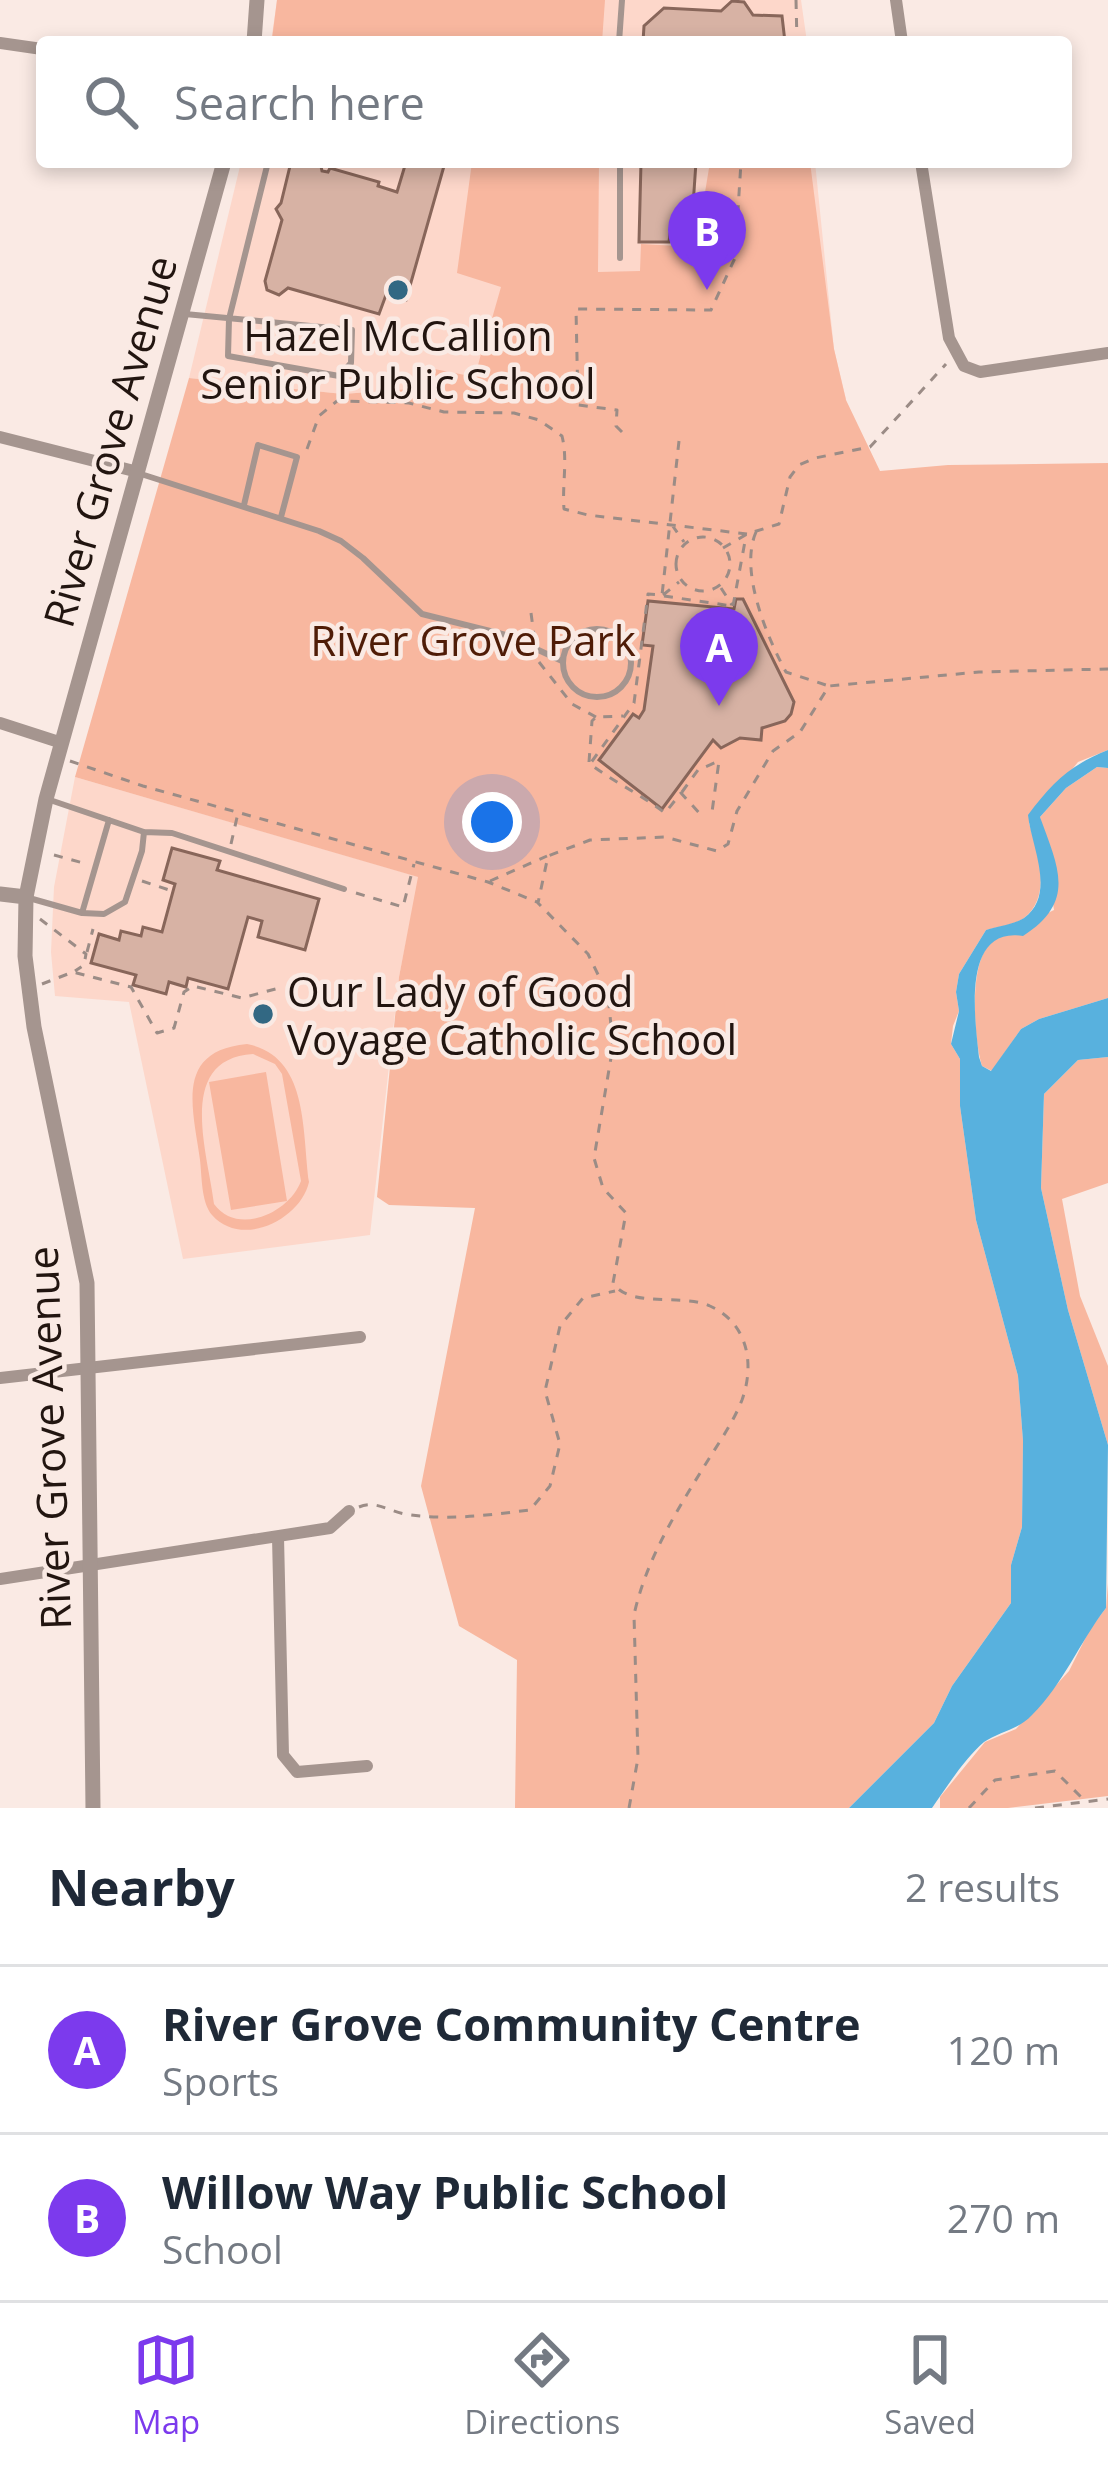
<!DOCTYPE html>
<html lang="en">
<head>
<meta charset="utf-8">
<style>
	body { margin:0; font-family:"Open Sans",sans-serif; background:#f6f6f7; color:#1f2937 }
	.you { position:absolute; left:492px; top:822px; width:42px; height:42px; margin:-30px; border:9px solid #fff; border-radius:50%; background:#1a73e8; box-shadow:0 0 0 18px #1a73e833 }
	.badge { display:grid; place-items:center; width:78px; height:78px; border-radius:50%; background:#7c3aed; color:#fff; font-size:39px; font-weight:700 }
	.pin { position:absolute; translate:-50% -99px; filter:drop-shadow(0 3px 6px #0008) }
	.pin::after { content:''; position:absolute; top:63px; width:42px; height:36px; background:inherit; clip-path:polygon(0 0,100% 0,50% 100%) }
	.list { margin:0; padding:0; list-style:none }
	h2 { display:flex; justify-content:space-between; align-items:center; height:156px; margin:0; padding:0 48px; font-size:51px }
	h2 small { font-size:39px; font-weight:400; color:#747a83 }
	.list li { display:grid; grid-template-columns:78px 1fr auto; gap:36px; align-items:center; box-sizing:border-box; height:168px; padding:0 48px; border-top:3px solid #e0e1e3 }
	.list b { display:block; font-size:45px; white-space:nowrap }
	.list p { margin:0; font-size:39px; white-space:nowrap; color:#747a83 }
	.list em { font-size:39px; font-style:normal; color:#747a83 }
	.icon { flex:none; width:66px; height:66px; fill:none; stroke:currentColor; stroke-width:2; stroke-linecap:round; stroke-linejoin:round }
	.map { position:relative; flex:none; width:1108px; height:1808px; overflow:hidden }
	.search { position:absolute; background:#fff; box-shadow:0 6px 18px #0003; left:36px; right:36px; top:36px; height:132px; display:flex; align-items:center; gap:30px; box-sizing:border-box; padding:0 42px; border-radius:12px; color:#747a83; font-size:45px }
	.sheet { height:492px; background:#fff }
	nav { display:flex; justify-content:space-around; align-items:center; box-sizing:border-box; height:168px; border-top:3px solid #e0e1e3; background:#fff; font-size:33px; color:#747a83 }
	nav a { display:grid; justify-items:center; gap:6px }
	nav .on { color:#7c3aed }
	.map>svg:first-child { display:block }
</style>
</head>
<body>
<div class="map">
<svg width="1108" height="1808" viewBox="0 0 1108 1808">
	<rect width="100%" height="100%" fill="#faeae4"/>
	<path fill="#fdd7ca" d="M 277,0 L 801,0 L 807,42 L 271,42 Z
		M 241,162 L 815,162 L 834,349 L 846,399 L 410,389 L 343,394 L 189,378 Z
		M 75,777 L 419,877 L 399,977 L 370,1235 L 183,1259 L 129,1002 L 55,996 L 51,952 L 54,887 Z"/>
	<path fill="#f8b79f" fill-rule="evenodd" d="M 277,0 L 605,0 L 602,42 L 277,42 L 272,39 Z
		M 472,162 L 599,162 L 598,272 L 640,271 L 641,244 L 696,247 L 710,162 L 810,162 L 834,349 L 846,400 L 880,471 L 948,465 L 1108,463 L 1108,750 L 1078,762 L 1029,823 C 1037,851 1053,896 1024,918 C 1015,925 996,927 986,930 L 959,974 L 956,992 L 959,1011 L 953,1026 L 951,1044 L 960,1059 L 960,1106 L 976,1220 L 1018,1376 L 1023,1441 L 1022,1527 L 1011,1565 L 1011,1603 L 952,1686 L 934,1723 L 849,1808 L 515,1808 L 517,1660 L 459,1626 L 421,1486 L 475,1208 L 389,1205 L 377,1197 L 399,977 L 418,877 L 75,777 L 189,378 L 343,394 L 409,389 L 419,366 L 475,377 L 483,346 L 506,352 L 510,335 L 489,329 L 501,287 L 457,273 Z
		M 1097,767 L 1108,768 L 1108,998 L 1039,1019 L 1021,1029 L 992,1071 L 982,1066 C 974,1040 969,968 988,946 C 1003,930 1034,920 1054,910 L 1040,817 L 1066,788 Z
		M 247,1044 C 309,1056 302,1131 309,1182 C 301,1219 242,1249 212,1215 C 201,1202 202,1176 200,1160 C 193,1108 174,1051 247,1044 ZM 253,1054 L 275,1064 L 282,1074 L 301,1181 C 290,1212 238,1237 214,1204 C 208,1153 175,1059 253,1054 Z
		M 1108,1057 L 1108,1183 L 1062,1199 L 1080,1296 L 1108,1366 L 1108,1445 L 1068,1310 L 1041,1188 L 1044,1094 L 1078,1060 Z
		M 266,1072 L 287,1201 L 231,1210 L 209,1082 Z
		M 1108,1583 L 1108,1796 L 1008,1808 L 940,1808 L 940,1797 L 985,1742 L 1016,1729 L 1069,1671 L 1090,1629 L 1106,1608 Z"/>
	<path fill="#58b1de" d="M 1108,750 L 1108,768 L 1097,767 L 1066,788 L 1040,817 C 1058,867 1077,901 1023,936 C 961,926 975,1019 979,1057 L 982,1066 L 991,1071 L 1021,1029 L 1039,1019 L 1108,998 L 1108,1057 L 1078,1060 L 1044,1094 L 1041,1188 L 1068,1310 L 1108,1445 L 1106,1608 C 1079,1643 1064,1683 1032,1715 C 1018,1730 1000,1731 984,1742 C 965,1758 946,1788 932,1808 L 849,1808 L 934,1723 L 952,1686 L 1011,1603 L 1011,1565 L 1022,1527 L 1023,1441 L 1018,1376 L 976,1220 L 960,1106 L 960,1059 L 951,1044 L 959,1011 L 956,992 L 959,974 L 986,930 C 996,927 1015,924 1024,918 C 1057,894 1031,846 1028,815 C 1052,783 1070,765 1108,750 Z"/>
	<path fill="#d7b2a4" stroke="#88665a" stroke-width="3" d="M 732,1 L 744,2 L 753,15 L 782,16 L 785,42 L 643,42 L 644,26 L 664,8 L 721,11 Z
		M 291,162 L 320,162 L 322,171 L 328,172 L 330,168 L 379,182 L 378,186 L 397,192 L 406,162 L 444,166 L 406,300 L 386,295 L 379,314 L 288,288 L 279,295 L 267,290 L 265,281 L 282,220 L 276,209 L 281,203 Z
		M 641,162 L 696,162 L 691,235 L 670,234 L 669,242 L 639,242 Z
		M 736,599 L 743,599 L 794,702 L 791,714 L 785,721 L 762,728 L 761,740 L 740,738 L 721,748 L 713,740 L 662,809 L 599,760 L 633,714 L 639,718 L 644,710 L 653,646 L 642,645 L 648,601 L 734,609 Z
		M 172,848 L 220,861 L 217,870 L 319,899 L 305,950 L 258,937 L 262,921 L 248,917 L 228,989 L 188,978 L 186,987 L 169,982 L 166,994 L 133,985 L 136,975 L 91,963 L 99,934 L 119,940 L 121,931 L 141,936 L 143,927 L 162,932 L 175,884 L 163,880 Z"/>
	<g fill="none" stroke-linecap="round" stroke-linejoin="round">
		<path stroke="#9b8c86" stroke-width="3" stroke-dasharray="9 9" stroke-linecap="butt" d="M 796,0 L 797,42
			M 622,432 L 616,426 L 617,410 L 578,405 L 576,309 L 711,310 L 735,258 L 741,162
			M 679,441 L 662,595 L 648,594 L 634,703 L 590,764 C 614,782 640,794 665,813 L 681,793 L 702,816
			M 307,449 L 319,416 L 337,401 L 409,403 L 444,412 L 514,413 L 539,420 L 562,436 C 568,460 562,484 564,509 L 588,515 L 747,534
			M 672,525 L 684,542
			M 756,532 C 739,571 767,637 786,672 L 829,686
			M676 564a27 27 0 1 1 54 0a27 27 0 1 1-54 0Z
			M 723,548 L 747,534 L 779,524 L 790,477 L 799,465 L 815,458 L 870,447 L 946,364
			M 721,588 L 732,605
			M 663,595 L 679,582
			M 664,596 L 732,606
			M 733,606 L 746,536
			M 531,613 L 534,635
			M 539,662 L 572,704 L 596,717
			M 70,761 L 143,786 L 488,882 L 537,902
			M 589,762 L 592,721 L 596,717 L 623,716
			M 682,792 L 698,770 L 719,761 L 712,812
			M 231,844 L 238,813
			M 54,855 L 87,864
			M 142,881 L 169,890
			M 490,881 L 547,856
			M 356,893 L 403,907 L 414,864
			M 40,919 L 86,954 L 84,965 L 75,971
			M 87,952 L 93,929
			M 42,984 L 73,972 L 131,987 L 157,1033 L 174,1028 L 184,992 L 193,986 L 242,998 L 279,988
			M 359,1507 C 376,1500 388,1511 405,1514 C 446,1521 489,1515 530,1510 L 550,1486 L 560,1444 L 545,1391 L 560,1326 L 583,1298 L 615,1291
			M 629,1808 L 638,1758 L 634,1615 C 646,1560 676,1512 705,1465 C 718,1444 733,1423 742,1400 C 755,1364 748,1323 710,1306 C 683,1293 630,1309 613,1283 L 626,1213 L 603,1188 L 594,1158 L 613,1046 L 608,995 L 588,954 L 538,903 L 548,856 L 590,840 L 665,837 L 717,851 L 728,844 L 737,811 L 773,751 L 800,732 L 829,686 L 979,672 L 1108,669
			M 969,1808 L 995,1780 L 1055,1771 L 1086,1802
			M 1035,1808 L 1108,1799"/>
		<path stroke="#a5958f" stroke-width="6" d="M 619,42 L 622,0
			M 620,162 L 620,258
			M 185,314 L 352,330 L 351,363 L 339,376 L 228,356 L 229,319 L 268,162
			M 141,474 L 319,531 L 341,541 L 363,558 L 422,614 L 506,635 L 562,661
			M 244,505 L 258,445 L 297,457 L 281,517
			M563 663a34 34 0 1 1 68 0a34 34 0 1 1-68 0Z
			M 50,800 L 144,832 L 172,833 L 344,889
			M 29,898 L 82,913 L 109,820
			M 82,913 L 104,914 L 125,902 L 142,851 L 144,832"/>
		<path stroke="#a5958f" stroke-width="12" d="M 896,0 L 902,42
			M 0,43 L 42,49
			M 921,162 L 949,338 L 964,366 L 980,372 L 1108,353
			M 0,437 L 138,472
			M 0,723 L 62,743
			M 0,1378 L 360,1337
			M 278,1537 L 283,1755 L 297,1772 L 367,1766
			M 0,1579 L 330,1528 L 349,1511"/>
		<path stroke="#a5958f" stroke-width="15" d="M 254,42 L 257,0
			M 0,894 L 26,897
			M 93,1808 L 87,1283 L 34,1027 L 25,956 L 26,897 L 46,799 L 224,162"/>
	</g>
	<g fill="#326883" stroke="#faeae4" stroke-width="4.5">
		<circle cx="398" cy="290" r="12"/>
		<circle cx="263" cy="1014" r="12"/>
	</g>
	<g text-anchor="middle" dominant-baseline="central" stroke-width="9" stroke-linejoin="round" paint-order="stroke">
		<g font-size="42" fill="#221510" stroke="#faeae4">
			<text x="398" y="334">Hazel McCallion<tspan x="398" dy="48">Senior Public School</tspan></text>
			<text x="287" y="990" text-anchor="start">Our Lady of Good<tspan x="287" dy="48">Voyage Catholic School</tspan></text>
		</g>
		<g font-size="42" fill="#221510" stroke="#faeae4">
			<text transform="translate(109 441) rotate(-74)">River Grove Avenue</text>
			<text transform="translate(48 1438) rotate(-92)">River Grove Avenue</text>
		</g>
		<g font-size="42" fill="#4f1c07" stroke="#faeae4">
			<text x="473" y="639">River Grove Park</text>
		</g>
	</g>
</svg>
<div class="you"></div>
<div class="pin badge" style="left:719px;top:706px">A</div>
<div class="pin badge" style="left:707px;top:290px">B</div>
<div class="search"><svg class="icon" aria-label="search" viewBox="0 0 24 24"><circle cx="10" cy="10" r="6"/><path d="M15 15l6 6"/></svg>Search here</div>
</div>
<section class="sheet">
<h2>Nearby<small>2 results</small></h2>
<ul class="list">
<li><span class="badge">A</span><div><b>River Grove Community Centre</b><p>Sports</p></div><em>120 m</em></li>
<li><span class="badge">B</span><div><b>Willow Way Public School</b><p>School</p></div><em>270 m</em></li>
</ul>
</section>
<nav>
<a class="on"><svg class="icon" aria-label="map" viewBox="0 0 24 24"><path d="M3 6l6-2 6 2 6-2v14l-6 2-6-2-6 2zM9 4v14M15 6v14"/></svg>Map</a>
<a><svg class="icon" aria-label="directions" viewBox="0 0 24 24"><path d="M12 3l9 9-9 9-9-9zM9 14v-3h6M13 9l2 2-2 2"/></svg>Directions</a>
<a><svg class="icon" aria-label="saved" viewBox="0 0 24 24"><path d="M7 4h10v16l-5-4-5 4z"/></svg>Saved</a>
</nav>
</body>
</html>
